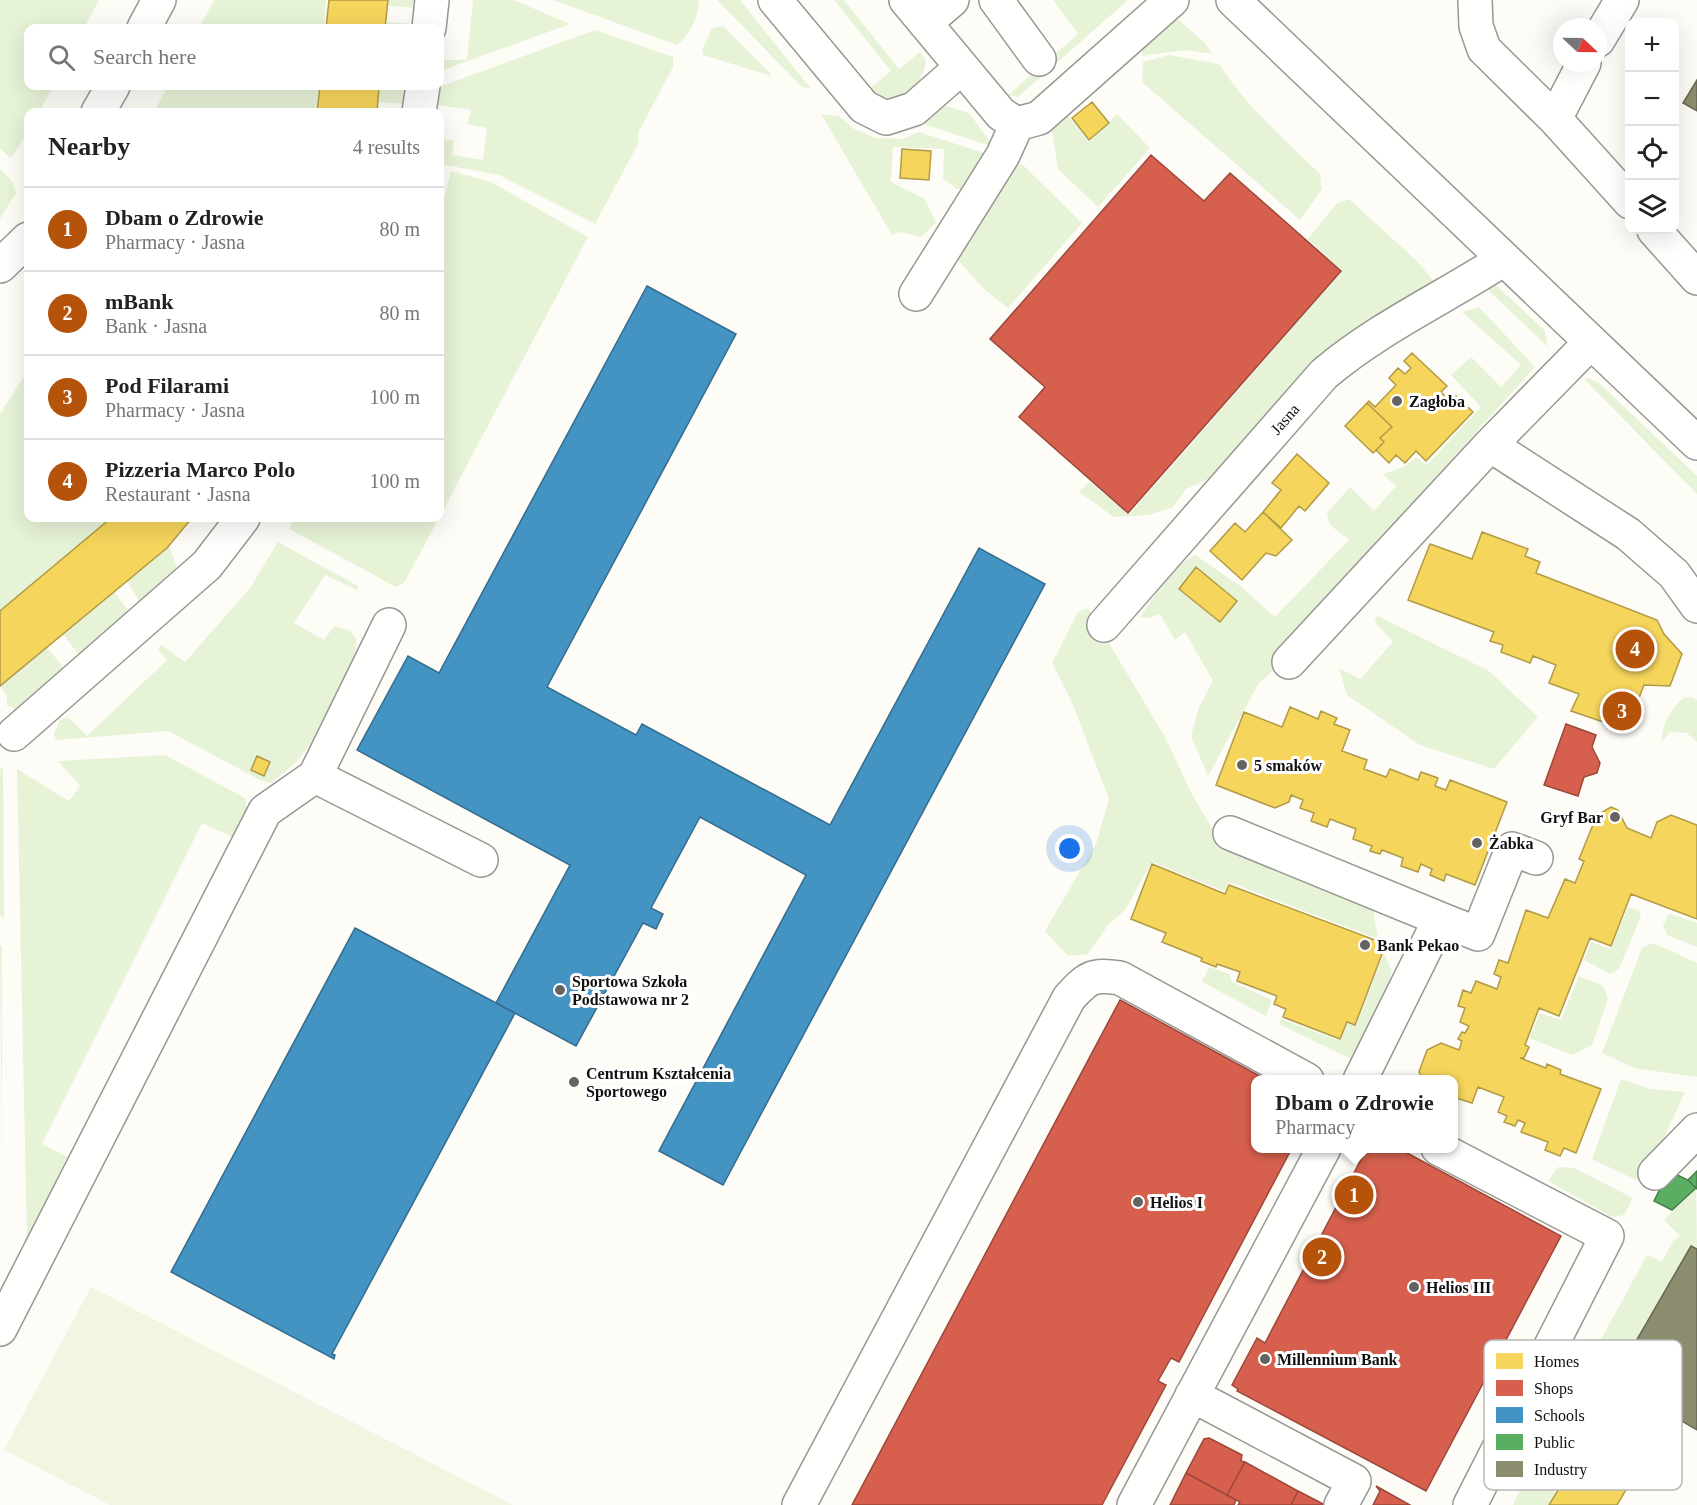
<!DOCTYPE html>
<html lang="en">
<head>
<meta charset="utf-8">
<style>
	body { margin:0; font-family:"Times New Roman",serif; background:#f6f6f6; color:#222 }
	.controls { position:absolute; right:18px; top:18px; display:grid; overflow:hidden; border-radius:12px; box-shadow:0 6px 24px #0002 }
	.controls button { width:54px; height:54px; display:grid; place-items:center; padding:0; border:0; border-bottom:2px solid #e0e0e0; background:#fff; color:#222; font:30px sans-serif }
	.compass { position:absolute; left:1553px; top:18px; width:54px; height:54px; border-radius:50%; background:#fff; box-shadow:0 6px 24px #0002; rotate:112deg }
	.you { position:absolute; left:1070px; top:849px; width:21px; height:21px; margin:-15px; border:4px solid #fff; border-radius:50%; background:#1a73e8; box-shadow:0 0 0 9px #1a73e833 }
	.badge { display:grid; place-items:center; width:39px; height:39px; border-radius:50%; background:#b45309; color:#fff; font-size:20px; font-weight:700 }
	.pin { position:absolute; translate:-50% -50%; border:3px solid #fff; box-shadow:0 2px 6px #0006 }
	.popup { position:absolute; left:1251px; top:1075px; width:207px; height:78px; box-sizing:border-box; display:grid; place-content:center; border-radius:12px; background:#fff; filter:drop-shadow(0 2px 4px #0005); font-size:20px; white-space:nowrap; color:#767676 }
	.popup b { font-size:22px; color:#222 }
	.popup::after { content:''; position:absolute; left:50%; top:100%; margin-left:-12px; border:12px solid transparent; border-top-color:#fff }
	.list { margin:0; padding:0; list-style:none }
	h2 { display:flex; justify-content:space-between; align-items:center; height:78px; margin:0; padding:0 24px; font-size:26px }
	h2 small { font-size:20px; font-weight:400; color:#767676 }
	.list li { display:grid; grid-template-columns:39px 1fr auto; gap:18px; align-items:center; box-sizing:border-box; height:84px; padding:0 24px; border-top:2px solid #e0e0e0 }
	.list b { display:block; font-size:22px; white-space:nowrap }
	.list p { margin:0; font-size:20px; white-space:nowrap; color:#767676 }
	.list em { font-size:20px; font-style:normal; color:#767676 }
	.icon { flex:none; width:33px; height:33px; fill:none; stroke:currentColor; stroke-width:2; stroke-linecap:round; stroke-linejoin:round }
	.map { position:relative; flex:none; width:1697px; height:1505px; overflow:hidden }
	.search { position:absolute; background:#fff; box-shadow:0 6px 24px #0002; left:24px; top:24px; width:420px; height:66px; display:flex; align-items:center; gap:15px; box-sizing:border-box; padding:0 21px; border-radius:12px; color:#767676; font-size:22px }
	.panel { position:absolute; background:#fff; box-shadow:0 6px 24px #0002; left:24px; top:108px; width:420px; height:414px; border-radius:12px }
	.map>svg:first-child { display:block }
</style>
</head>
<body>
<div class="map">
<svg width="1697" height="1505" viewBox="0 0 1697 1505">
	<rect width="100%" height="100%" fill="#fdfcf7"/>
	<path fill="#e7f3d7" d="M 0,0 L 99,0 L 84,28 L 28,28 L 28,86 L 54,86 L 39,112 L 28,112 L 28,132 L 12,156 L 9,157 L 0,148 Z
		M 214,0 L 326,0 L 324,28 L 199,28 Z
		M 388,0 L 420,0 L 420,8 L 388,6 Z
		M 473,0 L 514,0 L 570,24 L 440,71 L 440,60 L 467,60 Z
		M 553,0 L 698,0 C 701,14 688,37 677,45 Z
		M 717,0 L 740,0 L 811,89 L 801,86 Z
		M 834,0 L 844,0 L 899,69 L 920,52 L 926,60 C 923,81 915,89 896,100 C 885,99 876,99 869,89 L 891,71 Z
		M 1053,0 L 1128,0 L 1018,97 L 1008,95 L 1078,34 Z
		M 1178,19 L 1206,44 L 1212,54 L 1186,50 L 1142,56 L 1142,50 Z
		M 386,22 L 416,24 L 416,28 L 385,28 Z
		M 723,26 L 770,73 L 771,76 L 703,55 L 702,50 L 712,28 Z
		M 595,30 L 673,57 L 673,67 L 639,131 L 638,144 L 595,224 L 499,175 L 440,164 L 442,139 L 454,141 L 452,155 L 483,160 L 487,128 L 467,124 L 471,110 L 437,105 L 442,86 Z
		M 1169,55 L 1219,64 C 1247,107 1284,139 1320,174 L 1322,189 L 1300,220 L 1142,82 L 1143,62 Z
		M 168,86 L 319,86 L 316,112 L 154,112 Z
		M 379,86 L 410,86 L 409,104 L 378,102 Z
		M 946,106 L 969,113 L 994,147 L 920,123 Z
		M 821,114 L 839,116 L 854,129 L 876,138 L 903,139 L 919,132 L 987,154 L 970,190 L 957,189 L 943,179 L 944,149 L 893,147 L 891,182 L 925,199 L 936,223 L 921,237 L 900,232 L 892,235 Z
		M 1117,114 L 1150,148 L 1098,207 L 1058,169 L 1052,131 L 1068,116 L 1089,142 Z
		M 1022,164 L 1082,223 L 1008,308 L 985,290 L 956,258 L 1010,167 Z
		M 0,169 L 12,181 L 16,193 L 0,219 Z
		M 451,171 L 491,182 L 588,237 L 440,516 L 440,215 Z
		M 1349,199 L 1417,261 L 1436,284 L 1227,471 L 1186,489 L 1173,507 L 1149,515 L 1114,517 L 1079,492 L 1089,482 L 1130,514 L 1342,271 L 1308,239 L 1336,204 Z
		M 1487,282 L 1493,282 L 1545,331 L 1548,347 L 1489,291 Z
		M 1479,307 L 1535,367 L 1295,633 L 1283,662 L 1259,683 L 1208,776 L 1191,736 L 1199,707 L 1213,681 L 1185,632 L 1175,640 L 1160,614 L 1149,618 L 1140,617 C 1155,596 1172,567 1195,555 L 1239,585 L 1275,617 L 1349,540 L 1330,525 L 1327,513 L 1350,487 L 1374,511 L 1396,486 L 1383,474 L 1404,467 L 1416,457 L 1427,465 L 1481,407 L 1451,375 L 1471,357 L 1501,387 L 1521,365 L 1462,312 Z
		M 28,370 L 28,518 L 111,518 L 0,611 L 0,414 Z
		M 1588,378 L 1599,383 L 1697,476 L 1697,494 L 1584,379 Z
		M 294,518 L 439,518 L 404,583 L 396,587 L 289,529 Z
		M 278,542 L 358,586 L 357,590 L 325,575 L 294,623 L 324,640 L 334,626 L 349,630 L 356,638 L 355,662 C 339,692 324,728 302,755 C 294,766 281,774 271,783 L 262,781 L 168,731 L 56,740 L 54,734 L 60,720 L 68,717 L 87,736 L 167,660 L 158,649 L 161,645 L 185,662 L 250,588 Z
		M 169,546 L 178,570 L 141,604 L 127,581 Z
		M 114,592 L 133,617 L 82,659 L 63,634 Z
		M 1088,608 L 1165,737 L 1192,794 L 1217,837 L 1371,897 L 1378,939 L 1229,882 L 1224,891 L 1152,862 L 1125,910 L 1108,925 L 1088,954 L 1068,956 L 1045,931 L 1096,844 L 1109,799 L 1073,705 L 1052,663 L 1078,612 Z
		M 1378,616 L 1489,671 L 1538,717 L 1494,769 L 1420,745 L 1347,695 L 1339,668 L 1360,679 L 1393,642 L 1374,621 Z
		M 47,648 L 67,671 L 18,714 L 11,706 L 7,706 L 7,696 L 0,686 Z
		M 1692,697 L 1697,700 L 1697,742 L 1687,733 L 1670,732 L 1662,742 C 1661,724 1671,710 1683,698 Z
		M 165,755 L 245,798 L 247,808 L 232,837 L 202,823 L 42,1144 L 67,1157 L 27,1241 L 17,769 L 69,801 L 80,786 L 58,761 Z
		M 3,768 L 4,920 L 0,914 L 0,769 Z
		M 1628,907 L 1638,910 L 1641,916 L 1619,969 L 1610,974 L 1584,960 L 1591,942 L 1611,949 Z
		M 1669,913 L 1697,923 L 1697,947 L 1667,935 L 1663,926 Z
		M 1653,943 L 1697,963 L 1697,1077 L 1634,1068 L 1602,1053 L 1642,948 Z
		M 2,945 L 2,1175 L 0,946 Z
		M 1384,953 L 1392,972 L 1371,1034 L 1353,1060 L 1279,1024 L 1281,1019 L 1340,1041 L 1347,1024 L 1356,1026 Z
		M 1209,967 L 1230,974 L 1232,982 L 1272,1000 L 1266,1016 L 1202,982 Z
		M 1579,976 L 1603,986 L 1608,999 L 1592,1045 L 1573,1055 L 1529,1038 L 1540,1013 L 1561,1020 Z
		M 1621,1079 L 1650,1089 L 1685,1092 L 1664,1138 L 1642,1167 L 1644,1176 L 1638,1181 L 1592,1159 Z
		M 1558,1167 L 1574,1168 L 1633,1198 L 1624,1215 L 1612,1217 L 1548,1181 Z
		M 1696,1188 L 1697,1249 L 1691,1246 L 1613,1381 L 1679,1420 L 1658,1449 L 1648,1455 L 1600,1412 L 1572,1393 L 1647,1255 L 1662,1262 L 1673,1241 L 1680,1236 L 1664,1220 Z
		M 1565,1406 L 1579,1414 L 1550,1469 L 1566,1478 L 1549,1505 L 1513,1505 L 1528,1472 L 1540,1478 L 1557,1446 L 1547,1440 Z"/>
	<path fill="#f0f6e1" d="M 91,1287 L 513,1505 L 110,1505 L 4,1450 Z"/>
	<path fill="#f6d55c" stroke="#b19a46" stroke-width="1.5" d="M 329,0 L 388,0 L 385,28 L 326,28 Z
		M 320,86 L 379,86 L 377,112 L 317,112 Z
		M 1092,102 L 1109,123 L 1089,140 L 1072,118 Z
		M 902,149 L 931,151 L 929,180 L 900,178 Z
		M 1412,353 L 1447,386 L 1441,392 L 1451,402 L 1456,396 L 1473,412 L 1426,461 L 1416,451 L 1405,463 L 1396,455 L 1389,463 L 1376,450 L 1384,442 L 1380,438 L 1392,427 L 1367,403 L 1369,401 L 1375,407 L 1396,385 L 1389,378 L 1398,368 L 1405,374 L 1411,368 L 1404,361 Z
		M 1367,403 L 1392,427 L 1380,438 L 1384,442 L 1373,453 L 1345,426 Z
		M 1297,454 L 1329,483 L 1305,511 L 1299,506 L 1281,528 L 1263,512 L 1281,490 L 1272,483 Z
		M 1263,512 L 1292,540 L 1276,556 L 1266,553 L 1242,580 L 1210,551 L 1235,523 L 1245,532 Z
		M 111,518 L 192,518 L 167,548 L 0,686 L 0,611 Z
		M 1482,532 L 1528,549 L 1525,556 L 1540,562 L 1536,573 L 1657,620 L 1664,634 L 1682,654 L 1670,686 L 1644,685 L 1630,721 L 1618,727 L 1571,711 L 1579,694 L 1549,683 L 1556,665 L 1533,656 L 1530,663 L 1501,652 L 1503,645 L 1490,641 L 1494,632 L 1408,600 L 1430,544 L 1472,559 Z
		M 1196,567 L 1237,601 L 1220,622 L 1179,589 Z
		M 1290,707 L 1318,719 L 1321,711 L 1337,718 L 1334,724 L 1350,730 L 1342,751 L 1367,760 L 1364,769 L 1386,777 L 1390,769 L 1418,780 L 1421,772 L 1438,778 L 1435,786 L 1446,790 L 1450,780 L 1507,802 L 1475,885 L 1446,874 L 1444,881 L 1430,875 L 1432,869 L 1421,864 L 1418,872 L 1401,866 L 1403,858 L 1382,850 L 1380,854 L 1370,851 L 1372,846 L 1353,839 L 1356,829 L 1330,819 L 1327,827 L 1311,821 L 1314,813 L 1300,808 L 1303,800 L 1291,795 L 1289,802 L 1275,808 L 1216,785 L 1244,712 L 1282,727 Z
		M 257,756 L 270,762 L 264,776 L 251,770 Z
		M 1611,807 L 1618,810 L 1627,828 L 1651,838 L 1657,822 L 1671,815 L 1697,825 L 1697,919 L 1631,894 L 1611,946 L 1590,938 L 1559,1016 L 1539,1008 L 1525,1045 L 1529,1047 L 1524,1058 L 1520,1058 L 1546,1068 L 1547,1064 L 1561,1070 L 1560,1074 L 1601,1089 L 1576,1153 L 1564,1148 L 1560,1156 L 1545,1150 L 1548,1142 L 1521,1132 L 1525,1123 L 1518,1120 L 1515,1126 L 1504,1122 L 1507,1116 L 1498,1112 L 1504,1097 L 1478,1087 L 1472,1103 L 1453,1097 L 1453,1080 L 1423,1080 L 1419,1072 L 1427,1050 L 1441,1043 L 1459,1050 L 1462,1041 L 1458,1039 L 1462,1032 L 1465,1033 L 1469,1026 L 1460,1022 L 1465,1008 L 1458,1006 L 1463,990 L 1471,993 L 1476,981 L 1497,989 L 1501,977 L 1494,974 L 1499,960 L 1508,963 L 1526,910 L 1548,918 L 1565,879 L 1575,883 L 1584,861 L 1579,859 L 1597,815 Z
		M 1152,864 L 1225,894 L 1229,885 L 1375,940 L 1382,954 L 1355,1025 L 1347,1022 L 1340,1039 L 1283,1017 L 1286,1009 L 1274,1004 L 1277,996 L 1237,981 L 1240,972 L 1217,964 L 1216,967 L 1201,961 L 1202,958 L 1162,942 L 1166,933 L 1131,919 Z
		M 1587,1443 L 1636,1473 L 1617,1505 L 1549,1505 Z"/>
	<path fill="#d6604d" stroke="#9b483b" stroke-width="1.5" d="M 1151,155 L 1204,201 L 1230,173 L 1341,271 L 1128,513 L 1019,417 L 1045,387 L 990,339 Z
		M 1566,724 L 1596,735 L 1592,747 L 1600,763 L 1597,773 L 1584,777 L 1578,796 L 1544,785 Z
		M 1120,1000 L 1267,1080 L 1255,1080 L 1255,1148 L 1292,1148 L 1179,1362 L 1171,1358 L 1158,1381 L 1166,1385 L 1102,1505 L 852,1505 Z
		M 1367,1148 L 1398,1148 L 1561,1236 L 1426,1491 L 1237,1391 L 1238,1389 L 1232,1385 L 1257,1338 L 1265,1343 Z
		M 1209,1438 L 1242,1455 L 1241,1461 L 1245,1462 L 1227,1495 L 1186,1473 L 1204,1439 Z
		M 1245,1462 L 1298,1491 L 1291,1505 L 1238,1505 L 1240,1502 L 1227,1495 Z
		M 1186,1473 L 1236,1500 L 1234,1505 L 1170,1505 Z
		M 1376,1486 L 1410,1505 L 1373,1505 L 1380,1491 Z
		M 1298,1491 L 1325,1505 L 1291,1505 Z"/>
	<path fill="#4393c3" stroke="#346c8e" stroke-width="1.5" d="M 647,286 L 736,334 L 547,687 L 636,735 L 642,724 L 830,825 L 979,548 L 1045,584 L 723,1185 L 659,1151 L 806,875 L 700,817 L 651,908 L 663,914 L 656,929 L 643,923 L 576,1046 L 496,1003 L 570,865 L 357,750 L 408,656 L 439,673 Z
		M 355,928 L 515,1013 L 332,1354 L 335,1355 L 334,1359 L 171,1272 Z"/>
	<path fill="#5aae61" stroke="#447f49" stroke-width="1.5" d="M 1669,1171 L 1688,1180 L 1696,1188 L 1672,1210 L 1654,1201 Z
		M 1697,1171 L 1697,1189 L 1688,1180 Z"/>
	<path fill="#8c8c6e" stroke="#676752" stroke-width="1.5" d="M 1697,80 L 1697,111 L 1683,103 Z
		M 1691,1246 L 1697,1249 L 1697,1430 L 1613,1381 Z"/>
	<g fill="none" stroke-linecap="round" stroke-linejoin="round">
		<defs>
			<path id="minor" d="M 775,0 L 864,107 L 886,118 L 914,109 L 962,67
				M 906,0 L 1001,114 L 1017,124 L 1039,118 L 1172,0
				M 996,0 L 1039,59
				M 1233,0 L 1697,443
				M 1475,0 L 1476,26 L 1484,49 L 1555,119 L 1630,202
				M 925,23 L 952,0
				M 144,28 L 159,0
				M 429,28 L 432,0
				M 1598,40 L 1622,0
				M 98,112 L 113,86
				M 419,112 L 423,86
				M 1555,119 L 1584,63
				M 1654,230 L 1697,278
				M 0,266 L 28,239
				M 916,294 L 1003,155 L 1017,124
				M 1490,445 L 1628,534 L 1674,574 L 1697,606
				M 1104,625 L 1324,374 C 1378,328 1444,298 1504,259
				M 1289,662 L 1490,445 L 1591,342
				M 14,734 L 207,565 L 243,518
				M 315,776 L 389,625
				M 1230,833 L 1440,919 L 1360,1080
				M 1440,919 L 1478,934 L 1512,849 L 1536,858
				M 1438,1148 L 1607,1236 L 1470,1505
				M 1655,1173 L 1697,1130
				M 0,1329 L 265,811 L 315,776 L 481,860
				M 1192,1395 L 1354,1481 L 1341,1505
				M 799,1505 L 1069,998 C 1088,977 1092,974 1120,978 L 1307,1080
				M 1134,1505 L 1324,1148"/>
		</defs>
		<use href="#minor" stroke="#979795" stroke-width="36"/>
		<use href="#minor" stroke="#fffffe" stroke-width="33"/>
	</g>
	<g fill="#646362" stroke="#fff" stroke-width="2">
		<circle cx="1397" cy="401" r="6"/>
		<circle cx="1242" cy="765" r="6"/>
		<circle cx="1615" cy="817" r="6"/>
		<circle cx="1477" cy="843" r="6"/>
		<circle cx="1365" cy="945" r="6"/>
		<circle cx="560" cy="990" r="6"/>
		<circle cx="574" cy="1082" r="6"/>
		<circle cx="1138" cy="1202" r="6"/>
		<circle cx="1414" cy="1287" r="6"/>
		<circle cx="1265" cy="1359" r="6"/>
	</g>
	<g text-anchor="middle" dominant-baseline="central" stroke-width="6" stroke-linejoin="round" paint-order="stroke">
		<g font-size="16" font-weight="bold" fill="#111" stroke="#fff" text-anchor="start">
			<text x="1409" y="401">Zagłoba</text>
			<text x="1254" y="765">5 smaków</text>
			<text x="1603" y="817" text-anchor="end">Gryf Bar</text>
			<text x="1489" y="843">Żabka</text>
			<text x="1377" y="945">Bank Pekao</text>
			<text x="572" y="981">Sportowa Szkoła<tspan x="572" dy="18">Podstawowa nr 2</tspan></text>
			<text x="586" y="1073">Centrum Kształcenia<tspan x="586" dy="18">Sportowego</tspan></text>
			<text x="1150" y="1202">Helios I</text>
			<text x="1426" y="1287">Helios III</text>
			<text x="1277" y="1359">Millennium Bank</text>
		</g>
		<g font-size="16" fill="#111" stroke="#fff">
			<text transform="translate(1285 419) rotate(-49)">Jasna</text>
		</g>
	</g>
	<rect x="1484" y="1340" width="198" height="150" rx="9" fill="#fff" stroke="#b8b8b8" stroke-width="1.5"/>
	<rect x="1496" y="1353" width="27" height="16" fill="#f6d55c"/>
	<rect x="1496" y="1380" width="27" height="16" fill="#d6604d"/>
	<rect x="1496" y="1407" width="27" height="16" fill="#4393c3"/>
	<rect x="1496" y="1434" width="27" height="16" fill="#5aae61"/>
	<rect x="1496" y="1461" width="27" height="16" fill="#8c8c6e"/>
	<g font-size="16" fill="#111">
		<text x="1534" y="1367">Homes</text>
		<text x="1534" y="1394">Shops</text>
		<text x="1534" y="1421">Schools</text>
		<text x="1534" y="1448">Public</text>
		<text x="1534" y="1475">Industry</text>
	</g>
</svg>
<div class="controls">
<button>+</button>
<button>−</button>
<button><svg class="icon" aria-label="locate" viewBox="0 0 24 24"><circle cx="12" cy="12" r="6"/><path d="M12 2v4M12 18v4M2 12h4M18 12h4"/></svg></button>
<button><svg class="icon" aria-label="layers" viewBox="0 0 24 24"><path d="M12 4l9 5-9 5-9-5zM3 14l9 5 9-5"/></svg></button>
</div>
<svg class="compass" viewBox="-18 -18 36 36"><path d="M0-13l5 13h-10z" fill="#e53935"/><path d="M0 13l5-13h-10z" fill="#767676"/></svg>
<div class="you"></div>
<div class="pin badge" style="left:1354px;top:1195px">1</div>
<div class="popup"><b>Dbam o Zdrowie</b>Pharmacy</div>
<div class="pin badge" style="left:1322px;top:1257px">2</div>
<div class="pin badge" style="left:1622px;top:711px">3</div>
<div class="pin badge" style="left:1635px;top:649px">4</div>
<div class="search"><svg class="icon" aria-label="search" viewBox="0 0 24 24"><circle cx="10" cy="10" r="6"/><path d="M15 15l6 6"/></svg>Search here</div>
<section class="panel">
<h2>Nearby<small>4 results</small></h2>
<ul class="list">
<li><span class="badge">1</span><div><b>Dbam o Zdrowie</b><p>Pharmacy · Jasna</p></div><em>80 m</em></li>
<li><span class="badge">2</span><div><b>mBank</b><p>Bank · Jasna</p></div><em>80 m</em></li>
<li><span class="badge">3</span><div><b>Pod Filarami</b><p>Pharmacy · Jasna</p></div><em>100 m</em></li>
<li><span class="badge">4</span><div><b>Pizzeria Marco Polo</b><p>Restaurant · Jasna</p></div><em>100 m</em></li>
</ul>
</section>
</div>
</body>
</html>
